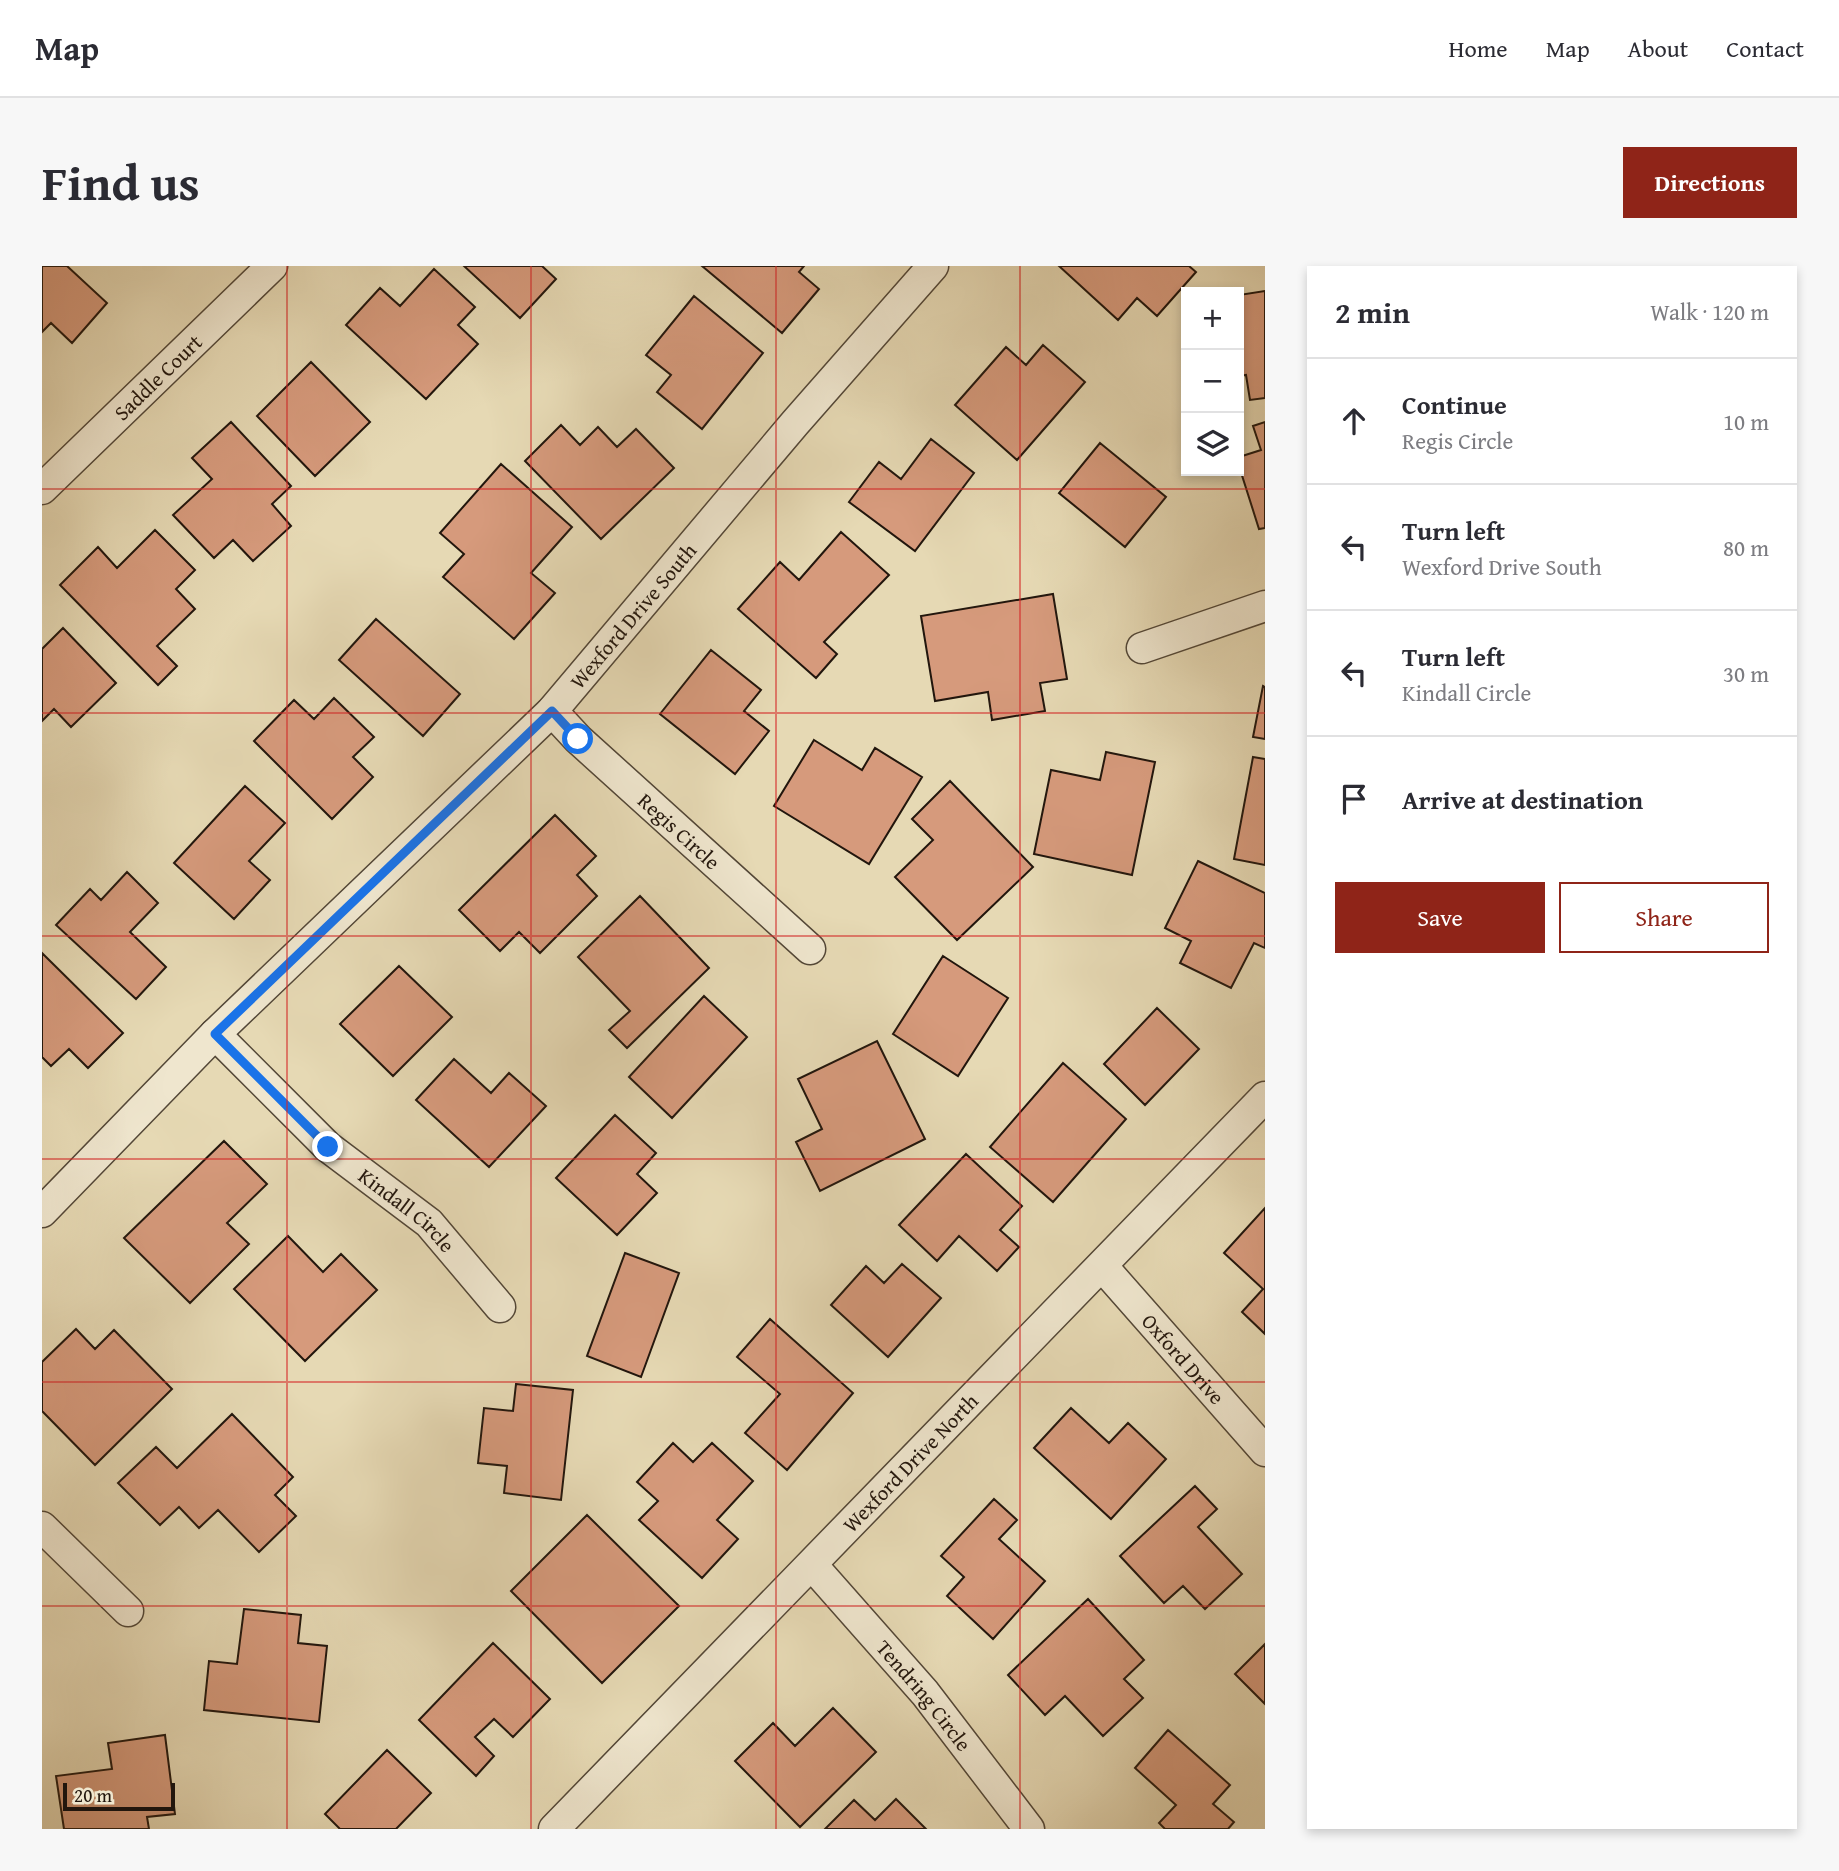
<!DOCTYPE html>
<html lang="en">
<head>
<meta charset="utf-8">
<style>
	body { margin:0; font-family:"Gentium Book Plus",serif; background:#f7f7f7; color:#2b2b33 }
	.controls { position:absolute; right:21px; top:21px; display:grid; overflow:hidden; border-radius:0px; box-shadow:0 4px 10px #0003 }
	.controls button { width:63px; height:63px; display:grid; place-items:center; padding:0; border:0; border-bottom:2px solid #e1e1e2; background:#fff; color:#2b2b33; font:35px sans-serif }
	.scale { position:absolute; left:21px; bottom:18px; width:112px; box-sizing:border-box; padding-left:7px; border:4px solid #22160d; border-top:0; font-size:19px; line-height:24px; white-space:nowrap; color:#22160d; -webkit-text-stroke:5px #efe6ce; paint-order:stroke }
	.stop { position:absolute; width:21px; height:21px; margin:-16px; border:5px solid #1a73e8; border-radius:50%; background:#fff }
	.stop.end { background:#1a73e8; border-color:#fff; box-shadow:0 2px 7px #0008 }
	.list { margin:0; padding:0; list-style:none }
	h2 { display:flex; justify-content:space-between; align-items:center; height:91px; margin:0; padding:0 28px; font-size:30px }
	h2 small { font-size:23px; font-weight:400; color:#7c7c81 }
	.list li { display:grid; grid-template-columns:46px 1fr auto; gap:21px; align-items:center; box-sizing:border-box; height:126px; padding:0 28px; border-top:2px solid #e1e1e2 }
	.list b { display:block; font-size:26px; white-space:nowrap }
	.list p { margin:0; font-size:23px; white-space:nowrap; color:#7c7c81 }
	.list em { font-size:23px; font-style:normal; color:#7c7c81 }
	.actions { display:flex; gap:14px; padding:21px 28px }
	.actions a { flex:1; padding:16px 0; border:2px solid #8f2418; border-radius:0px; text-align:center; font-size:24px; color:#8f2418 }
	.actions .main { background:#8f2418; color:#fff }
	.icon { flex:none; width:38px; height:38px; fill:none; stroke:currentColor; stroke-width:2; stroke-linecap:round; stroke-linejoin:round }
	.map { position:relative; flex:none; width:1223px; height:1563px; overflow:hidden; border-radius:0px }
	header { display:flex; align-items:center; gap:42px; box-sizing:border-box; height:98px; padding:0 35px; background:#fff; border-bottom:2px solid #e1e1e2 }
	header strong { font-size:33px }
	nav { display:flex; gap:38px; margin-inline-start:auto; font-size:24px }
	.intro { display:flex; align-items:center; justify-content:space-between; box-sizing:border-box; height:168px; padding:0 42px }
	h1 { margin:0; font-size:49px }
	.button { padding:18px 32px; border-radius:0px; background:#8f2418; color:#fff; font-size:24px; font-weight:700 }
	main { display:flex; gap:42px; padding:0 42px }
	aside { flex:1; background:#fff; border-radius:0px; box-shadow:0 4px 10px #0003 }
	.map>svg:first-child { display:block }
</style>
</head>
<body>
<header>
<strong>Map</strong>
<nav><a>Home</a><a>Map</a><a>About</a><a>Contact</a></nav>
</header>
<div class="intro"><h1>Find us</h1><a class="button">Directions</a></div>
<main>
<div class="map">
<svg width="1223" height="1563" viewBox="0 0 1223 1563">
	<rect width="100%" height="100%" fill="#e6d9b4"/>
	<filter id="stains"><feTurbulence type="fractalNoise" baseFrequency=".00286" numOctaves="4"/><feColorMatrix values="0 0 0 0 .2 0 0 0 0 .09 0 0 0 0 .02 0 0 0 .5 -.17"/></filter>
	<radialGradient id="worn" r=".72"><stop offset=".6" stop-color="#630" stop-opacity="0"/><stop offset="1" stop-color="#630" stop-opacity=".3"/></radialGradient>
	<path fill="#d69a7c" stroke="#22160d" stroke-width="2" d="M 0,0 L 25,0 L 65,37 L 30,77 L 9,57 L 0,66 Z
		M 422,0 L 500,0 L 514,13 L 478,52 Z
		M 660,0 L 762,0 L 757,6 L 777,23 L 740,67 Z
		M 1017,0 L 1147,0 L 1154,6 L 1115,50 L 1095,32 L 1076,54 Z
		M 392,3 L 433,41 L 416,59 L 436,78 L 384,133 L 304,59 L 338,22 L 358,40 Z
		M 1223,25 L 1223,132 L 1208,134 L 1204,109 L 1197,110 L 1197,29 Z
		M 652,30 L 721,87 L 660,163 L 615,126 L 629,109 L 604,89 Z
		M 1001,79 L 1043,116 L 975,194 L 913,139 L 964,81 L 984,99 Z
		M 269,96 L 328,156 L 273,210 L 215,150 Z
		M 189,156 L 249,220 L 230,238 L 249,260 L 211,295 L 191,274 L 172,292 L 131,249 L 170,213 L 150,192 Z
		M 1223,156 L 1223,262 L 1217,263 L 1197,200 L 1197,191 L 1219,184 L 1211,160 Z
		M 519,159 L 538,179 L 556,161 L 575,181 L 594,163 L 632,202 L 559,273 L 483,195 Z
		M 889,173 L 932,207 L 873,285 L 807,236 L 837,196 L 859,213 Z
		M 1058,177 L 1124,231 L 1083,281 L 1017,227 Z
		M 459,198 L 530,261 L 489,307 L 513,327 L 472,373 L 401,311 L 422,288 L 398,267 Z
		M 113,264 L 153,304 L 134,323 L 153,343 L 115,380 L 135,400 L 116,419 L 18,319 L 56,281 L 75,302 Z
		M 799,266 L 847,309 L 782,376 L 795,388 L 774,412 L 696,343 L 738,296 L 757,314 Z
		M 1011,328 L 1025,413 L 998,417 L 1003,445 L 950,454 L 946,426 L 893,435 L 879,350 Z
		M 334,353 L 418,428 L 381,470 L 297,394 Z
		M 21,362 L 74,417 L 29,461 L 12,443 L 0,455 L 0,383 Z
		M 669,384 L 719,424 L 702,445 L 727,465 L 693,508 L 618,448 Z
		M 1221,420 L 1223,421 L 1223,473 L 1211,471 Z
		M 292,432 L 332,471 L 311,491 L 331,511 L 290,553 L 212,475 L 252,434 L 272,453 Z
		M 772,474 L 820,504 L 833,482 L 880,511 L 827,598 L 732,540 Z
		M 1064,486 L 1113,496 L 1090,609 L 992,588 L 1009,504 L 1058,514 Z
		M 1211,491 L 1223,493 L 1223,599 L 1192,593 Z
		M 908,515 L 991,601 L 915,674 L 853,611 L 891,574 L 870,553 Z
		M 203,520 L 243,557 L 207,595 L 228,614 L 192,653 L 132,597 Z
		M 513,549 L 554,590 L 535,609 L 555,630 L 498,687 L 477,666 L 458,685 L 417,644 Z
		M 1156,595 L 1223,627 L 1223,682 L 1212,677 L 1189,722 L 1138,697 L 1149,675 L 1123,662 Z
		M 85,606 L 116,637 L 88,666 L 124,701 L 94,733 L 14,659 L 48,623 L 59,634 Z
		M 598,630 L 667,702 L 585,782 L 567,764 L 588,745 L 536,691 Z
		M 0,687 L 81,767 L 46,802 L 27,783 L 9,800 L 0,791 Z
		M 901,690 L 966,732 L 916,810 L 851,768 Z
		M 357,700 L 410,751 L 351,810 L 298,758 Z
		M 662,730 L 705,771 L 630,852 L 587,811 Z
		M 1115,742 L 1157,783 L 1103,839 L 1062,798 Z
		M 835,775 L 883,873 L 778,925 L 754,876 L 780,863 L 756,813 Z
		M 412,793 L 449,827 L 467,807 L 504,840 L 447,901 L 374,834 Z
		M 1021,797 L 1084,853 L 1011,936 L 948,881 Z
		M 573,849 L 614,887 L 595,908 L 615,927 L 575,969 L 514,912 Z
		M 182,875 L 225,918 L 185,957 L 207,978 L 148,1037 L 82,972 Z
		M 924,888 L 980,940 L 958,964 L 977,981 L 955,1005 L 917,970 L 895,995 L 857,959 Z
		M 1223,942 L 1223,1068 L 1200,1046 L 1221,1023 L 1182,987 Z
		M 246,970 L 281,1006 L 299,988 L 335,1024 L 263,1095 L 192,1023 Z
		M 583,987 L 637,1007 L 599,1111 L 545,1090 Z
		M 860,998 L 899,1032 L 846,1091 L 789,1039 L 824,1000 L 842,1017 Z
		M 728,1053 L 811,1127 L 745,1204 L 703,1167 L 738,1128 L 695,1091 Z
		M 34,1063 L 53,1083 L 72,1064 L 130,1123 L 53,1199 L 0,1145 L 0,1096 Z
		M 474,1118 L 531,1124 L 519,1234 L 462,1227 L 465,1200 L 436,1197 L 442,1142 L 471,1145 Z
		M 1029,1142 L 1067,1177 L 1086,1157 L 1124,1193 L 1069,1253 L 992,1182 Z
		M 190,1148 L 251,1211 L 233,1229 L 254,1250 L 217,1286 L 176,1244 L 157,1262 L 137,1241 L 118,1259 L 76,1217 L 114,1181 L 135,1202 Z
		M 631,1177 L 651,1196 L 670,1177 L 711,1215 L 675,1254 L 696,1273 L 660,1312 L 597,1254 L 616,1235 L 595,1216 Z
		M 1153,1220 L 1175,1243 L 1156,1261 L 1200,1308 L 1163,1343 L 1141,1320 L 1122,1337 L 1078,1290 Z
		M 952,1233 L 975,1254 L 957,1273 L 1003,1315 L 951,1373 L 905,1330 L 922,1311 L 899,1290 Z
		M 545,1249 L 637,1340 L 560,1417 L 469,1325 Z
		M 1046,1333 L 1102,1394 L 1082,1413 L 1101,1432 L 1061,1470 L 1023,1430 L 1003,1449 L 966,1409 Z
		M 202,1343 L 259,1349 L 256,1377 L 285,1380 L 277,1456 L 162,1444 L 167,1395 L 195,1398 Z
		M 451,1377 L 508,1433 L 471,1471 L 452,1453 L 433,1471 L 452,1490 L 434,1510 L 377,1454 Z
		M 1223,1378 L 1223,1438 L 1193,1408 Z
		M 791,1442 L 834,1486 L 758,1561 L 693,1495 L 731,1457 L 753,1480 Z
		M 1126,1464 L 1188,1519 L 1171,1538 L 1192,1556 L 1186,1563 L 1123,1563 L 1117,1557 L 1134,1539 L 1093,1502 Z
		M 123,1469 L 133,1548 L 105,1551 L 107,1563 L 22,1563 L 14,1510 L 70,1503 L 66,1477 Z
		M 345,1484 L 389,1527 L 354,1563 L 298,1563 L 283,1548 Z
		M 854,1533 L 884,1563 L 783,1563 L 812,1534 L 833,1554 Z"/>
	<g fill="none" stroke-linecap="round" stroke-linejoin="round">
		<defs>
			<g id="minor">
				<path id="s1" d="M 0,223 L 230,0"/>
				<path d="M 1100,382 L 1223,340"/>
				<path id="s2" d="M 510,445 L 536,473 L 768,683"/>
				<path id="s3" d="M 173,768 L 286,881 L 387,957 L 458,1041"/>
				<path id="s4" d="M 0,946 L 173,768 L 510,445 L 753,157 L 891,0"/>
				<path id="s5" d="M 1061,1001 L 1223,1185"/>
				<path d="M 0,1261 L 86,1345"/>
				<path id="s6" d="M 770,1299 L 883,1427 L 987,1563"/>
				<path id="s7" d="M 512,1563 L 1223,831"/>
			</g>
		</defs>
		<use href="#minor" stroke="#534737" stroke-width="33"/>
		<use href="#minor" stroke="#efe6ce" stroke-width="30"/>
	</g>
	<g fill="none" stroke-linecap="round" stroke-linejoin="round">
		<path stroke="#1a73e8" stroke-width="9" d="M 286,881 L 173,768 L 510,445 L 536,473"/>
	</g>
	<path fill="none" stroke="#d62828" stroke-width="2" stroke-opacity="0.55" d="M 245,0 L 245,1563M 489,0 L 489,1563M 734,0 L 734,1563M 978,0 L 978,1563M 0,223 L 1223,223M 0,447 L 1223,447M 0,670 L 1223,670M 0,893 L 1223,893M 0,1116 L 1223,1116M 0,1340 L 1223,1340"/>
	<g text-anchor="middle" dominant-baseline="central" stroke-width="5" stroke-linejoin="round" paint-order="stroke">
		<g font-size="21" fill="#22160d" stroke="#efe6ce">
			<text stroke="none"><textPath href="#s1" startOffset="161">Saddle Court</textPath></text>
			<text stroke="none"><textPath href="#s4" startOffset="840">Wexford Drive South</textPath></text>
			<text stroke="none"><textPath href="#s2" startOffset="175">Regis Circle</textPath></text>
			<text stroke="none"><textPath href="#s3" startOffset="261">Kindall Circle</textPath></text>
			<text stroke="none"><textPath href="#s5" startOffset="122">Oxford Drive</textPath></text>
			<text stroke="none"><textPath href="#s7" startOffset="511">Wexford Drive North</textPath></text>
			<text stroke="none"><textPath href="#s6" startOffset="172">Tendring Circle</textPath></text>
		</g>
	</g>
	<rect width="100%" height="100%" filter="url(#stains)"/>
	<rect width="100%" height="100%" fill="url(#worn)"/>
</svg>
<div class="controls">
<button>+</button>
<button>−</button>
<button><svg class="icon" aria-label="layers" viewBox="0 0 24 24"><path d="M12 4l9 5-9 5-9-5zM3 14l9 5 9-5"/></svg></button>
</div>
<div class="scale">20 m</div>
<div class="stop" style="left:536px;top:473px"></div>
<div class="stop end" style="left:286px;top:881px"></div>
</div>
<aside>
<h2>2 min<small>Walk · 120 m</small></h2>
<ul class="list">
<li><svg class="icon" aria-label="ahead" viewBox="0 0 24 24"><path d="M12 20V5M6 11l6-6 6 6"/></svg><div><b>Continue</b><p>Regis Circle</p></div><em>10 m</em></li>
<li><svg class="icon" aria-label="left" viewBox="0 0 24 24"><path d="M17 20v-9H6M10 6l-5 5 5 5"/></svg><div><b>Turn left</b><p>Wexford Drive South</p></div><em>80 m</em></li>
<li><svg class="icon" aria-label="left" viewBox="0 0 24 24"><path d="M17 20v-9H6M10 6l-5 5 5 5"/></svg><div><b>Turn left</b><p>Kindall Circle</p></div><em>30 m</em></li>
<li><svg class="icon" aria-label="arrive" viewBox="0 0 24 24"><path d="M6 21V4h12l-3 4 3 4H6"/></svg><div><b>Arrive at destination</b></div></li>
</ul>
<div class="actions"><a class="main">Save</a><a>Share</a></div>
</aside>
</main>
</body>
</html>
